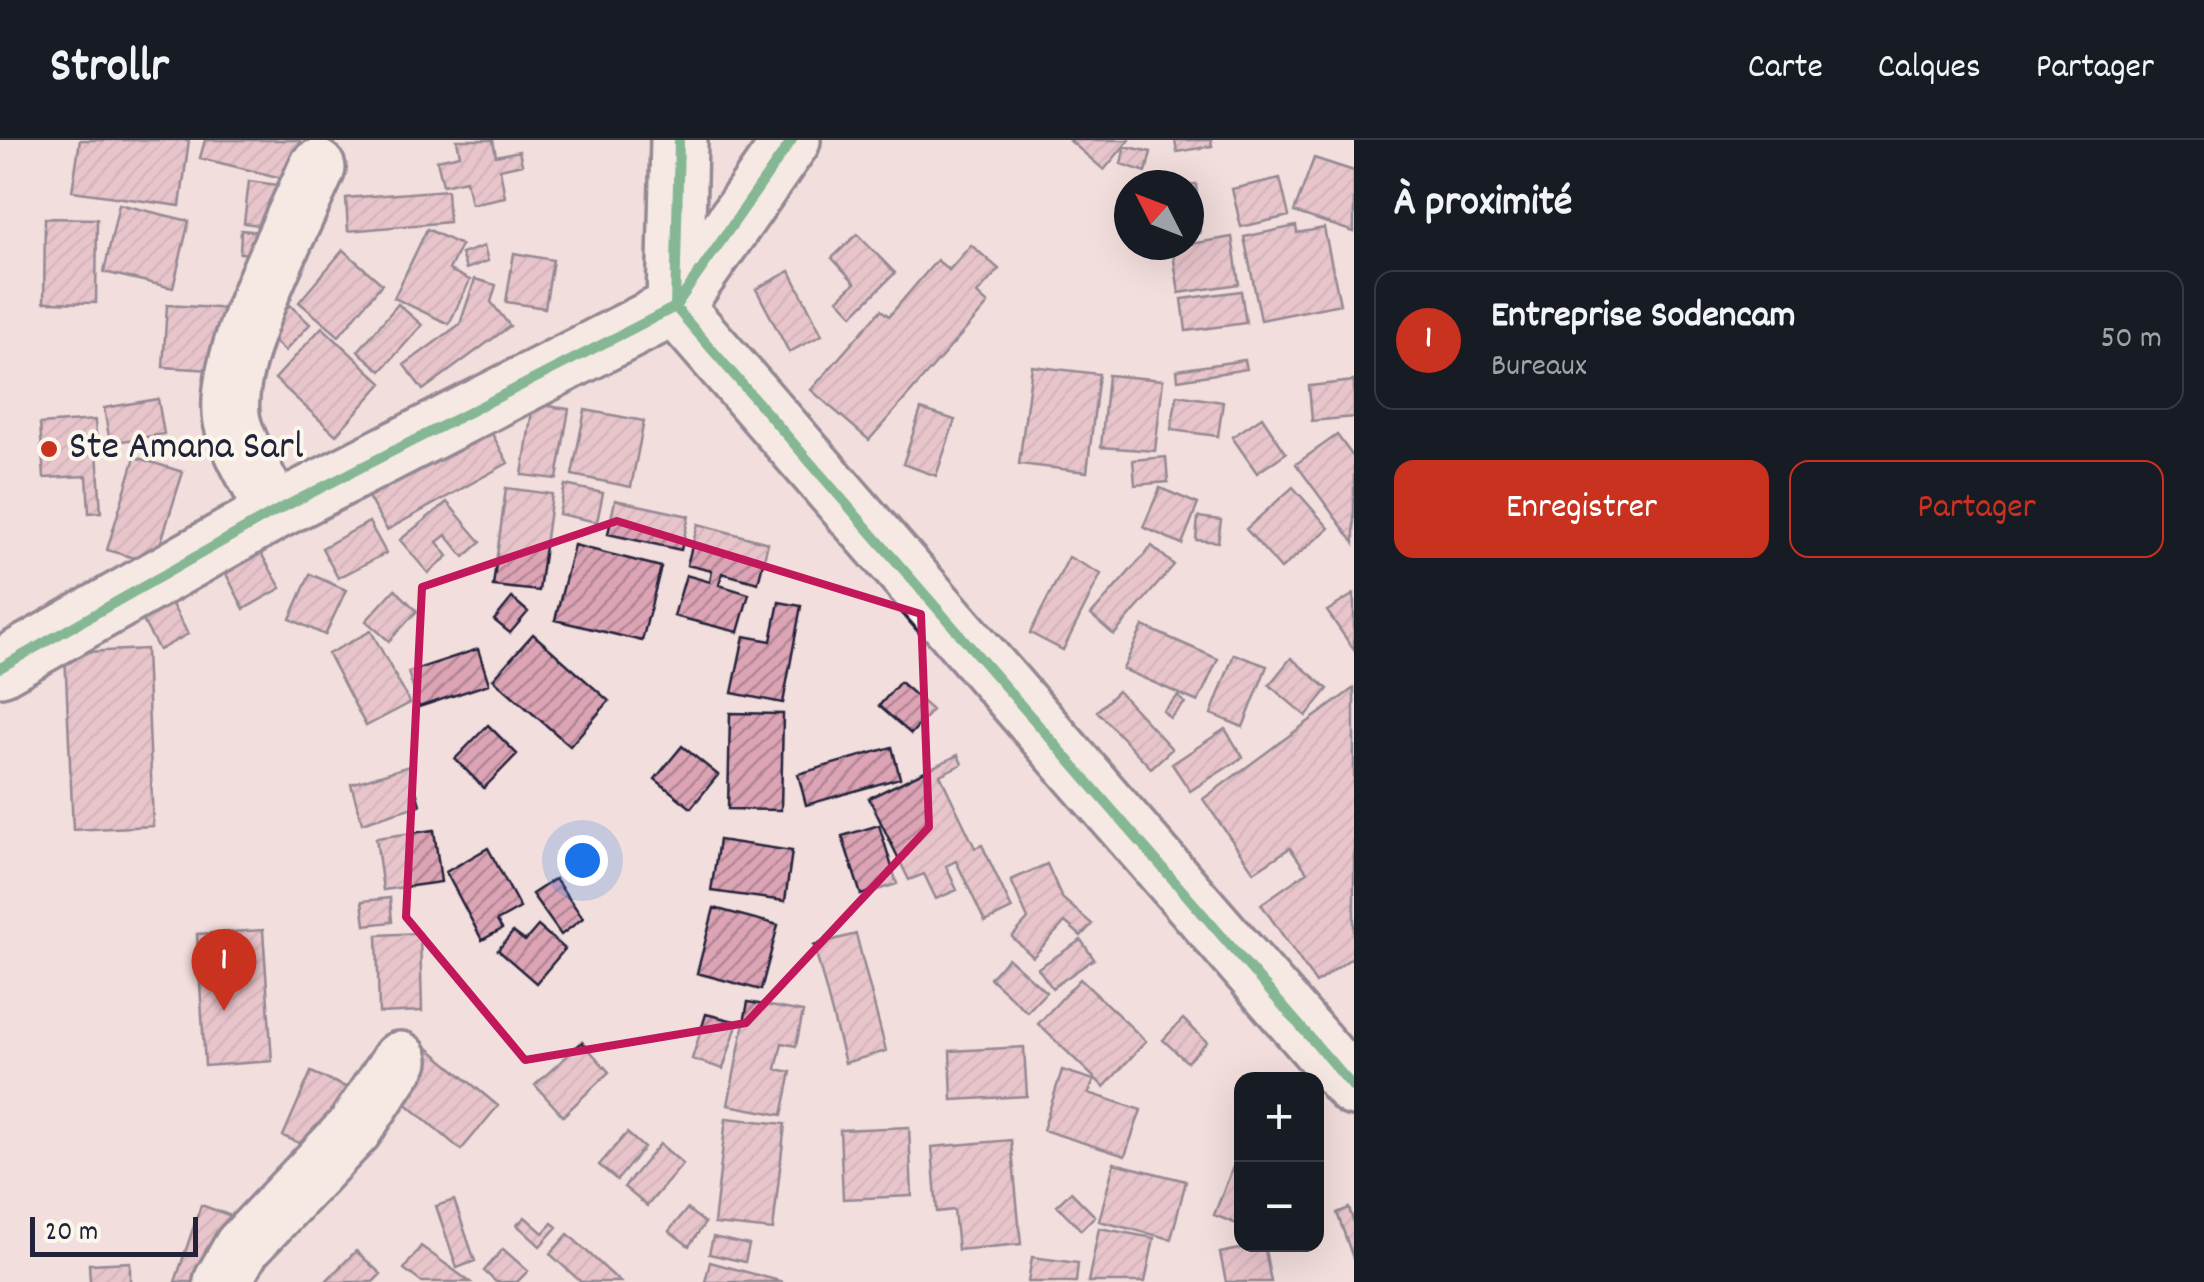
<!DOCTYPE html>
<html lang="fr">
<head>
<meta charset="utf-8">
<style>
	body { margin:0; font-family:Dekko,sans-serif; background:#242831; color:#f1f3f6 }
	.controls { position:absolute; right:30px; bottom:30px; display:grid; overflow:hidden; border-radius:20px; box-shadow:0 10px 40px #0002 }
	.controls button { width:90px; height:90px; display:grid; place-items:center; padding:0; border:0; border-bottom:2px solid #363941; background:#171b24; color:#f1f3f6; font:50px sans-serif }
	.compass { position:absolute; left:1114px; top:30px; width:90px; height:90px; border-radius:50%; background:#171b24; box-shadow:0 10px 40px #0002; rotate:312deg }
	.scale { position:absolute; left:30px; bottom:25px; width:168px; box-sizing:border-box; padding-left:10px; border:5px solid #22223b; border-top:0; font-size:28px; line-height:35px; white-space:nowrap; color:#22223b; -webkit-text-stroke:8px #fbf7ec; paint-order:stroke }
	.you { position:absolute; left:582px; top:720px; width:35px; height:35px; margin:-25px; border:8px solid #fff; border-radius:50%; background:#1a73e8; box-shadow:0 0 0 15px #1a73e833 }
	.badge { display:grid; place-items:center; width:65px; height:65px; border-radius:50%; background:#c8321e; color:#fff; font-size:32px; font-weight:700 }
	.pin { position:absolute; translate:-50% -82px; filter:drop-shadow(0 2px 5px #0008) }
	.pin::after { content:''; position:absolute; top:52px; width:35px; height:30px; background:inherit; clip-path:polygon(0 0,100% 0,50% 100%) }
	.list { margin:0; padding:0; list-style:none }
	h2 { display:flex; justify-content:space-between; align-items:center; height:130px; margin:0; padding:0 40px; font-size:42px }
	h2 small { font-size:32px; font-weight:400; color:#9ea1a6 }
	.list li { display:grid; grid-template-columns:65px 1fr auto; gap:30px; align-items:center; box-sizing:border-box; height:140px; margin:0 20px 20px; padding:0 20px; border:2px solid #363941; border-radius:20px }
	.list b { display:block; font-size:38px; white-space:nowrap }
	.list p { margin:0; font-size:32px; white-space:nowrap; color:#9ea1a6 }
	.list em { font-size:32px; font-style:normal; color:#9ea1a6 }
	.actions { display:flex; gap:20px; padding:30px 40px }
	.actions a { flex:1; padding:22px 0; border:2px solid #c8321e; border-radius:20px; text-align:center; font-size:35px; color:#c8321e }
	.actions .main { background:#c8321e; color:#fff }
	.map { position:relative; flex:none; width:1354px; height:1142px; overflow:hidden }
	header { display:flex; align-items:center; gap:60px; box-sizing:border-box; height:140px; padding:0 50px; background:#171b24; border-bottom:2px solid #363941 }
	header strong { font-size:48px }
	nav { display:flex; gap:55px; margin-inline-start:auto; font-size:35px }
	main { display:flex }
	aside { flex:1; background:#171b24 }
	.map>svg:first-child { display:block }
</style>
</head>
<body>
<header>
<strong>Strollr</strong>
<nav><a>Carte</a><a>Calques</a><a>Partager</a></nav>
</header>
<main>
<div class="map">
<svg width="1354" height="1142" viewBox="0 0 1354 1142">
	<defs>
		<pattern id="building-hatch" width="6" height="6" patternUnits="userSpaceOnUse" patternTransform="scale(2.5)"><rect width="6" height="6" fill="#dca4b5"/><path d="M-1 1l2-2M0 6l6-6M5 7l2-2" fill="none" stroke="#b28594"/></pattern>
	</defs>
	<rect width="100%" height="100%" fill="#f2dedc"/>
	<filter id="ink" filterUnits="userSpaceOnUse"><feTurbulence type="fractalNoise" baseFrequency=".01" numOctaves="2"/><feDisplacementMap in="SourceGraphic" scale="20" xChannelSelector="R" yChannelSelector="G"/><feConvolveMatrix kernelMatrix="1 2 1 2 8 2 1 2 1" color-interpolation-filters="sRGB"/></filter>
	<g filter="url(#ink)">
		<path fill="url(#building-hatch)" stroke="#22223b" stroke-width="2.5" d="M 80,0 L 189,0 L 180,66 L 72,51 Z
			M 205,0 L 300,0 L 290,40 L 200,18 Z
			M 457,0 L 493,0 L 496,16 L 519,11 L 522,24 L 500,29 L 505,57 L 471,64 L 466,40 L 443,45 L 437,20 L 460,15 Z
			M 1069,0 L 1129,0 L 1104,30 Z
			M 1175,0 L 1211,0 L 1212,6 L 1177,12 Z
			M 1125,6 L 1151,12 L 1146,32 L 1121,24 Z
			M 1314,18 L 1354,31 L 1354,92 L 1294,72 Z
			M 1280,38 L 1289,76 L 1241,87 L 1232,49 Z
			M 249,41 L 278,45 L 273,87 L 244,83 Z
			M 1196,44 L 1200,93 L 1189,94 L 1187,45 Z
			M 447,50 L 449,82 L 348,91 L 346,58 Z
			M 119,64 L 189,81 L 173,148 L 104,132 Z
			M 45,78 L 97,79 L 96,163 L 44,162 Z
			M 1296,86 L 1297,93 L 1324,88 L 1340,164 L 1261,180 L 1244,97 Z
			M 427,89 L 461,105 L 449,130 L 470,140 L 449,184 L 394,158 Z
			M 241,90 L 273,93 L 271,115 L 240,113 Z
			M 857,94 L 895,133 L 853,175 L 838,159 L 855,143 L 832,118 Z
			M 1232,97 L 1239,144 L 1179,153 L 1172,107 Z
			M 971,105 L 999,129 L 977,154 L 988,164 L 869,300 L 811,250 L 881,170 L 889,176 L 937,120 L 949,130 Z
			M 484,106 L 488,121 L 466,129 L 461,114 Z
			M 343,110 L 382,144 L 339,196 L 299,162 Z
			M 514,113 L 553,120 L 545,168 L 506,162 Z
			M 790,131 L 822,195 L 789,212 L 756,149 Z
			M 475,139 L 496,145 L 491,162 L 510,186 L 423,250 L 404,225 L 460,184 Z
			M 1241,151 L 1246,183 L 1186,191 L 1182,159 Z
			M 398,164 L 422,185 L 381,231 L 358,211 Z
			M 167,165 L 232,169 L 228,231 L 163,227 Z
			M 290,165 L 310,184 L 285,211 L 264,192 Z
			M 322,187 L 382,243 L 336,295 L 275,239 Z
			M 1245,220 L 1247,229 L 1178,240 L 1177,230 Z
			M 1032,226 L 1099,234 L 1087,332 L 1019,324 Z
			M 1108,235 L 1163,240 L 1155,311 L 1101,307 Z
			M 1354,241 L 1354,277 L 1312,281 L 1309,246 Z
			M 1177,255 L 1223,262 L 1218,296 L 1171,290 Z
			M 158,259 L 164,294 L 110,303 L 104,268 Z
			M 533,264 L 569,269 L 557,339 L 522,335 Z
			M 921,269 L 955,280 L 936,336 L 903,324 Z
			M 585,270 L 644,281 L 631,347 L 572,335 Z
			M 483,277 L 508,323 L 387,390 L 361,345 Z
			M 1262,277 L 1286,313 L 1257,333 L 1232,297 Z
			M 95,280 L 101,372 L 89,373 L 87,336 L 44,338 L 40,284 Z
			M 1337,295 L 1354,318 L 1354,403 L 1296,324 Z
			M 135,317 L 183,332 L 154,424 L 107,410 Z
			M 1166,317 L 1168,342 L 1135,345 L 1133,320 Z
			M 565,345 L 603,353 L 597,382 L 559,374 Z
			M 1293,347 L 1329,388 L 1281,429 L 1246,389 Z
			M 506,348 L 552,354 L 539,451 L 493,446 Z
			M 1160,348 L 1198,364 L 1182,404 L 1143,387 Z
			M 615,360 L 689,376 L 681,410 L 608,394 Z
			M 447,362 L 481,402 L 464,417 L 446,395 L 437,402 L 448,416 L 428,433 L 400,400 Z
			M 1198,377 L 1221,380 L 1218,402 L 1196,400 Z
			M 369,382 L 386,413 L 338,438 L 322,408 Z
			M 698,384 L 768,403 L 758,443 L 722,433 L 719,445 L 749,454 L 738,492 L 674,476 L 686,435 L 710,442 L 712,431 L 687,425 Z
			M 574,405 L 661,427 L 642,501 L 555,480 Z
			M 1152,406 L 1174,425 L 1114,495 L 1091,475 Z
			M 258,408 L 281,448 L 244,469 L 223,428 Z
			M 1069,417 L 1101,434 L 1063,510 L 1030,493 Z
			M 310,434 L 346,450 L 325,495 L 290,479 Z
			M 395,449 L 417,471 L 389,501 L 366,481 Z
			M 1354,454 L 1354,510 L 1327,471 Z
			M 167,455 L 188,494 L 159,510 L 137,470 Z
			M 512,458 L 528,472 L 510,493 L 494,480 Z
			M 779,462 L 801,466 L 783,563 L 732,553 L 744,496 L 771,501 Z
			M 1143,486 L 1218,519 L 1198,562 L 1123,529 Z
			M 371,491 L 410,563 L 366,586 L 328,514 Z
			M 533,494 L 609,561 L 570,606 L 493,539 Z
			M 146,509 L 153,686 L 73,690 L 65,513 Z
			M 478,509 L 489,544 L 419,567 L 408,532 Z
			M 1234,514 L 1267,526 L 1243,587 L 1211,574 Z
			M 1291,518 L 1328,549 L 1306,576 L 1269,545 Z
			M 900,542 L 932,570 L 911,594 L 879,566 Z
			M 1354,548 L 1354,816 L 1316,843 L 1261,764 L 1307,732 L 1290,708 L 1254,732 L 1203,659 Z
			M 1118,551 L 1172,609 L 1151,628 L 1097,571 Z
			M 1178,556 L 1185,563 L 1170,578 L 1163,571 Z
			M 730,573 L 783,574 L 781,670 L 728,669 Z
			M 488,585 L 517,614 L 484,648 L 455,619 Z
			M 1225,589 L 1243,617 L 1190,651 L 1172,624 Z
			M 682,606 L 718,635 L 691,668 L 655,639 Z
			M 892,607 L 900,638 L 806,665 L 798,634 Z
			M 958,615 L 962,624 L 940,635 L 975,708 L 982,705 L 1012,769 L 985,782 L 956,721 L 946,726 L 957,750 L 936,759 L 924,734 L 909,740 L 869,658 Z
			M 409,626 L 420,665 L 362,683 L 351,644 Z
			M 879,685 L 897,744 L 861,755 L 842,696 Z
			M 434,690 L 441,742 L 383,750 L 376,698 Z
			M 719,700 L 792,711 L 785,761 L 711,751 Z
			M 488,708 L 520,768 L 497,781 L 502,789 L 482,800 L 446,732 Z
			M 1047,724 L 1062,758 L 1092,784 L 1081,796 L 1065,782 L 1033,817 L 1012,797 L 1028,779 L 1011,740 Z
			M 555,739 L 583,778 L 561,795 L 532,754 Z
			M 390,758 L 392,782 L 365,785 L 362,761 Z
			M 714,768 L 778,785 L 761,850 L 697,833 Z
			M 538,786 L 565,809 L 536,843 L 498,810 L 513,792 L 525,801 Z
			M 263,790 L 272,921 L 205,926 L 197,794 Z
			M 420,793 L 422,871 L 379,873 L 377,795 Z
			M 856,794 L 886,911 L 845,923 L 814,805 Z
			M 1081,800 L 1094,819 L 1052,848 L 1038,828 Z
			M 1008,818 L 1046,852 L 1027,872 L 990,838 Z
			M 1080,839 L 1146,901 L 1104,947 L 1038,884 Z
			M 748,862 L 803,872 L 796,906 L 782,903 L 776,929 L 791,932 L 782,975 L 728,965 Z
			M 706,874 L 738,882 L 723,929 L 692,919 Z
			M 1183,879 L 1207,902 L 1187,922 L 1163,900 Z
			M 421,902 L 498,966 L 461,1010 L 384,945 Z
			M 582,902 L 609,932 L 563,976 L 535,945 Z
			M 1024,907 L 1027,956 L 952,960 L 950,911 Z
			M 1062,930 L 1094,940 L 1089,953 L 1141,970 L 1125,1016 L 1043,990 Z
			M 311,932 L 348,948 L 320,1012 L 283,996 Z
			M 726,978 L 785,984 L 773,1090 L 714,1084 Z
			M 909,987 L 912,1056 L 843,1059 L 840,990 Z
			M 627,993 L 644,1008 L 617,1040 L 599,1025 Z
			M 1011,1000 L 1021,1104 L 958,1110 L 954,1070 L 937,1072 L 932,1007 Z
			M 660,1004 L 683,1024 L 647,1066 L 624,1047 Z
			M 1114,1023 L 1186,1041 L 1171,1099 L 1099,1081 Z
			M 1233,1027 L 1242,1031 L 1242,1086 L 1214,1075 Z
			M 1071,1052 L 1095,1076 L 1081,1090 L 1057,1065 Z
			M 454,1060 L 475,1121 L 457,1128 L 436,1066 Z
			M 201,1065 L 237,1078 L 215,1142 L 175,1142 Z
			M 1349,1068 L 1354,1083 L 1353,1118 L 1337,1073 Z
			M 687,1069 L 705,1083 L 689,1106 L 669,1091 Z
			M 525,1077 L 543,1093 L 552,1083 L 557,1087 L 540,1106 L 517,1085 Z
			M 1099,1088 L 1154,1098 L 1145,1142 L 1088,1142 Z
			M 568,1094 L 620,1142 L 581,1142 L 550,1114 Z
			M 713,1097 L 749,1105 L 745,1122 L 709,1114 Z
			M 1264,1104 L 1271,1142 L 1226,1142 L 1220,1113 Z
			M 421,1106 L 470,1142 L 421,1142 L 404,1129 Z
			M 503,1109 L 528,1131 L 517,1142 L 496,1142 L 484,1131 Z
			M 356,1111 L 381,1134 L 373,1142 L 325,1142 Z
			M 1032,1117 L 1078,1123 L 1076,1142 L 1028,1142 Z
			M 130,1122 L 130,1142 L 90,1142 L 89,1124 Z
			M 710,1122 L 783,1142 L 705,1142 Z"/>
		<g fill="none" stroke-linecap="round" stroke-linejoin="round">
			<defs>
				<path id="minor" d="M 679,0 L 675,167 L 1354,948
					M 274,372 C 263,348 237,306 232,281 C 220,221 291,88 317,28
					M 0,528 L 274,372 L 675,167 L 792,0
					M 222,1142 L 242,1107 L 354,989 L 400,920"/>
			</defs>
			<use href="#minor" stroke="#22223b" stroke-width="62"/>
			<use href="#minor" stroke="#fbf7ec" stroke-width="55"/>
			<defs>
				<path id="cycleway" d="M 679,0 L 675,167 L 1354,948
					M 0,528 L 274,372 L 675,167 L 792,0"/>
			</defs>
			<use href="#cycleway" stroke="#fbf7ec" stroke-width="16"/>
			<use href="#cycleway" stroke="#00873e" stroke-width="10"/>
		</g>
	</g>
	<path d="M0 0H1354V1142H0ZM 617,381 L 921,474 L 929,687 L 746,883 L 525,920 L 406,777 L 422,447 Z" fill="#f2dedc" fill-opacity=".55" fill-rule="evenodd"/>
	<path fill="none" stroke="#c2185b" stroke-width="8" stroke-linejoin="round" d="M 617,381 L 921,474 L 929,687 L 746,883 L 525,920 L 406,777 L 422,447 Z"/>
	<circle fill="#c8321e" stroke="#fbf7ec" stroke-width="4" cx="49" cy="309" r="10"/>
	<g text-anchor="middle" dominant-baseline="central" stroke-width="8" stroke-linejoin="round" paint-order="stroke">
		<g font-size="40" fill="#22223b" stroke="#fbf7ec" text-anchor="start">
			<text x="69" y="309">Ste Amana Sarl</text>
		</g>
	</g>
</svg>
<div class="controls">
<button>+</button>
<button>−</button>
</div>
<svg class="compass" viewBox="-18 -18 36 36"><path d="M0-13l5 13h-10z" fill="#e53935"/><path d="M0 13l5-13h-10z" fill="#9ea1a6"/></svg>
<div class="scale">20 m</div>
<div class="you"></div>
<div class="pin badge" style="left:224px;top:871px">1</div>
</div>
<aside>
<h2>À proximité<small></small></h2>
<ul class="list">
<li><span class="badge">1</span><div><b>Entreprise Sodencam</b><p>Bureaux</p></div><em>50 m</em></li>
</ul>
<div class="actions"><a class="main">Enregistrer</a><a>Partager</a></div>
</aside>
</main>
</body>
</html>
